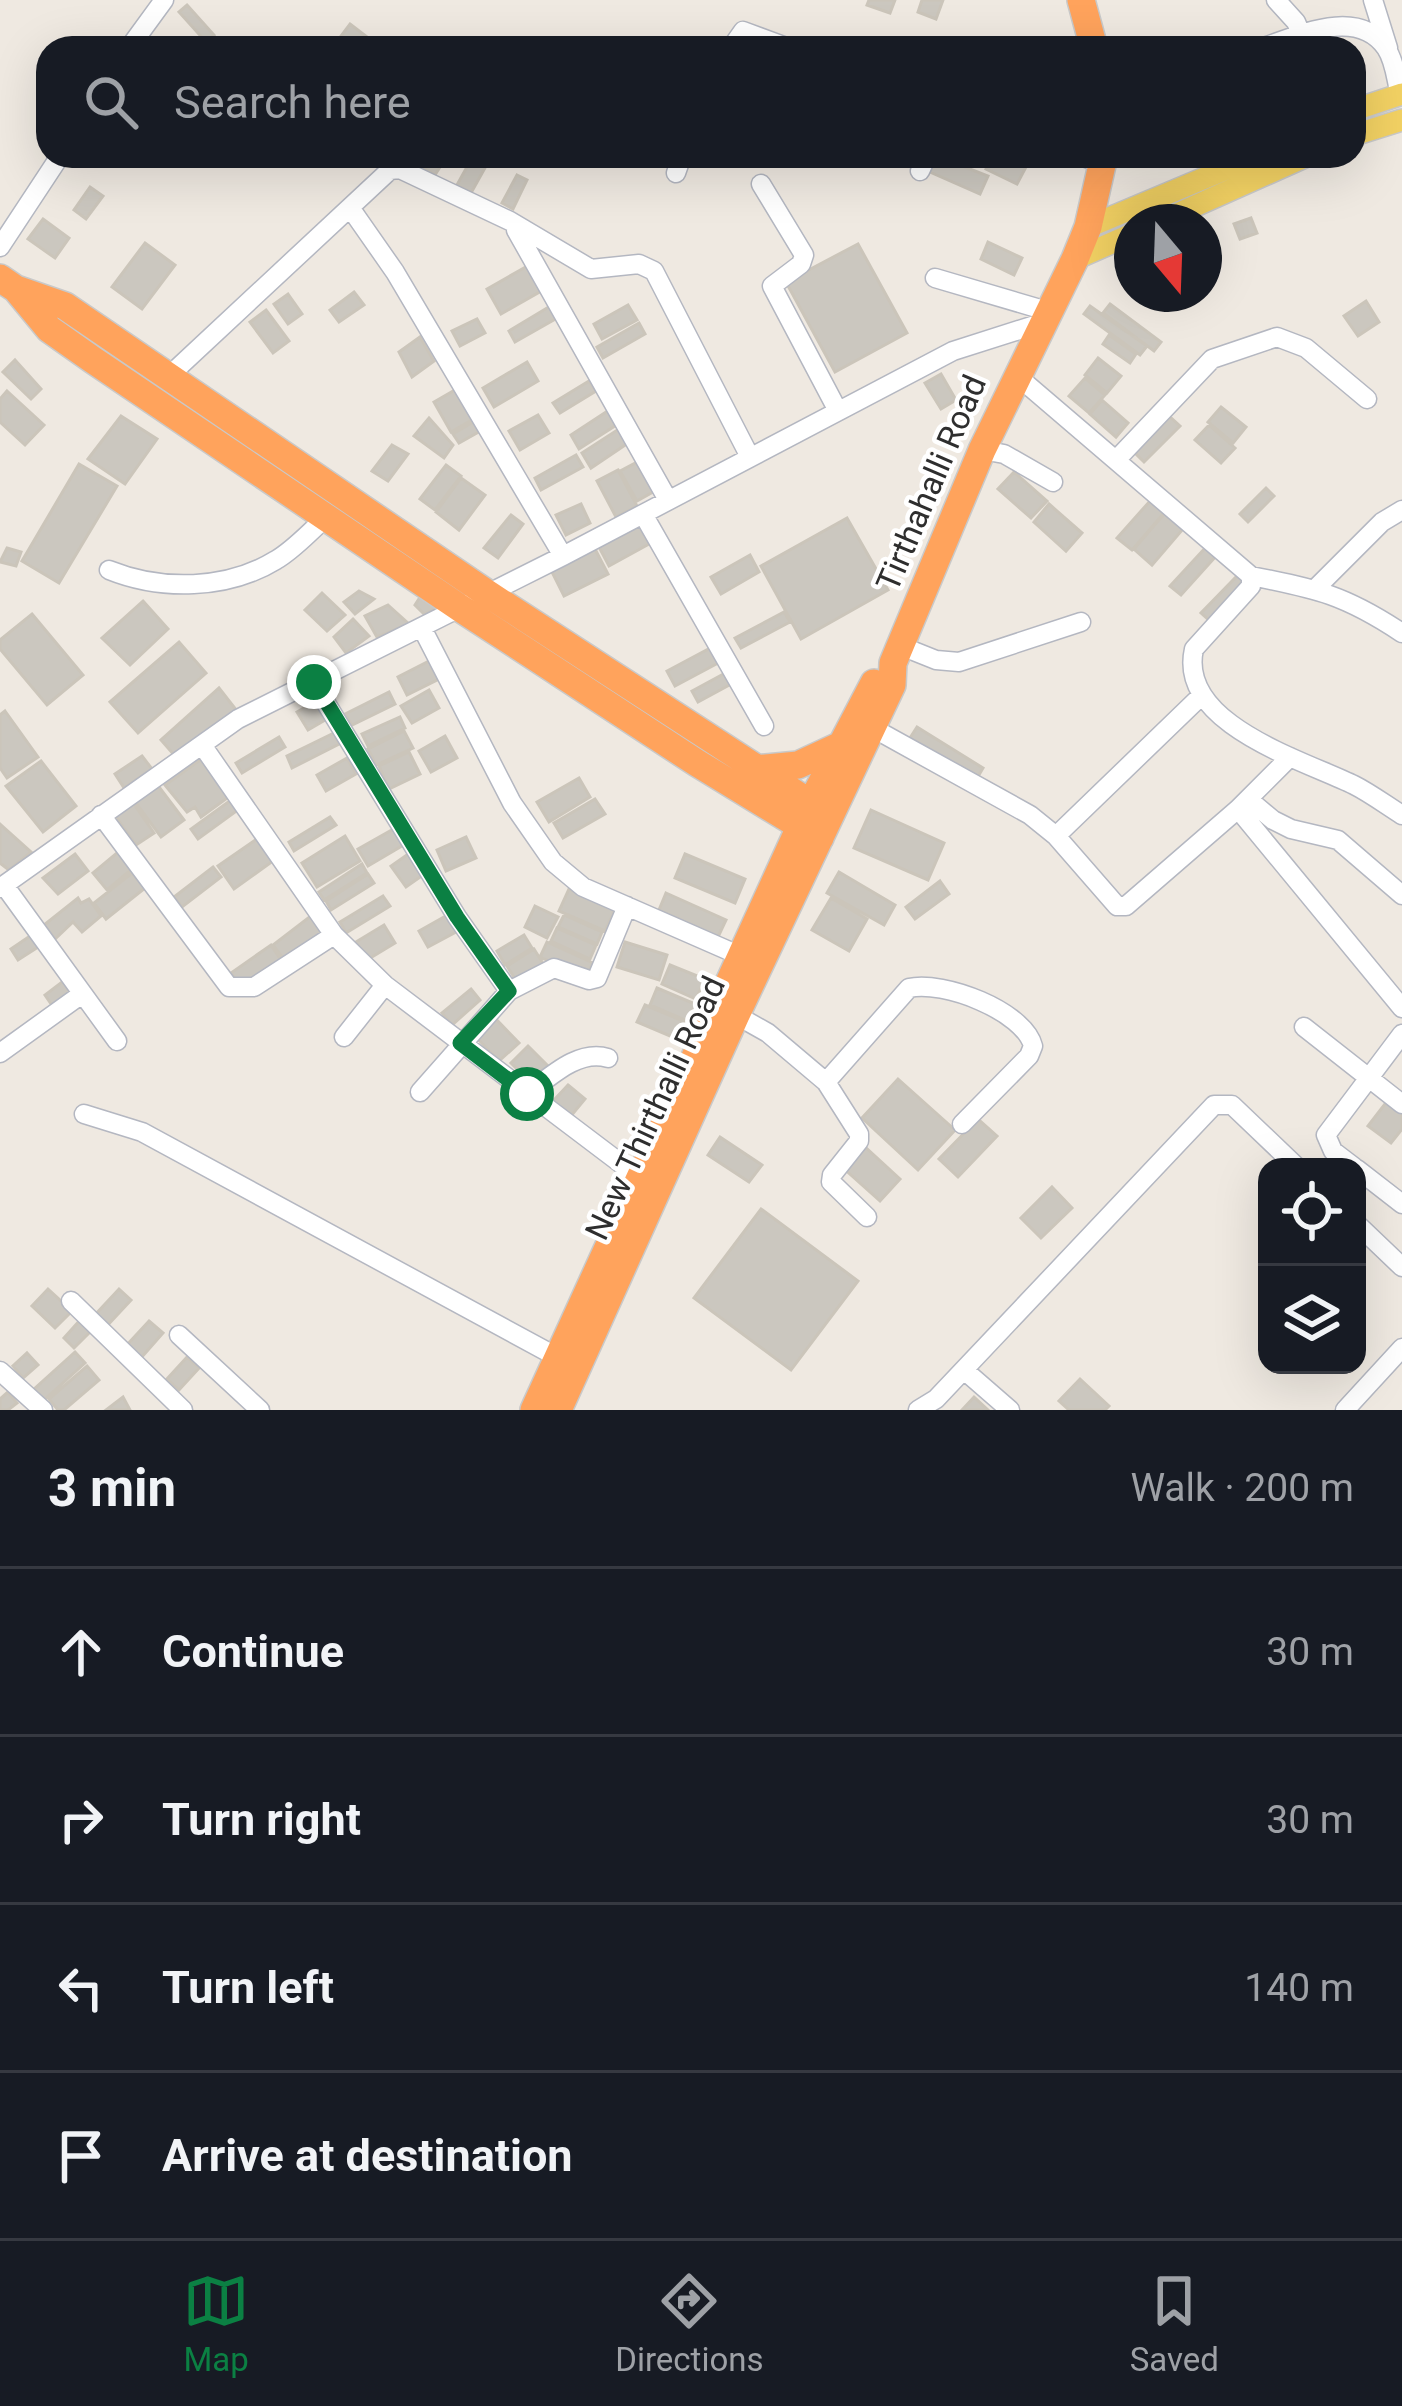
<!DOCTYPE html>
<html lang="en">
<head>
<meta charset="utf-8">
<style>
	body { margin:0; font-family:Roboto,sans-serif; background:#20242c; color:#f1f3f6 }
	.controls { position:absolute; right:36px; bottom:36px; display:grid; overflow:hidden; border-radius:24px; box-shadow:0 12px 48px #0002 }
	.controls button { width:108px; height:108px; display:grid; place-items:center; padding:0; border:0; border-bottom:3px solid #363941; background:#171b24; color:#f1f3f6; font:60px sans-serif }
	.compass { position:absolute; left:1114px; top:204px; width:108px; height:108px; border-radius:50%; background:#171b24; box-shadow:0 12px 48px #0002; rotate:161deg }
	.stop { position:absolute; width:36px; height:36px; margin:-27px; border:9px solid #0b8043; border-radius:50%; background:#fff }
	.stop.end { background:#0b8043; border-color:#fff; box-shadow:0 3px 12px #0008 }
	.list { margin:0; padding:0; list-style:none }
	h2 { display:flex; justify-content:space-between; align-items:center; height:156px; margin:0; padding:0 48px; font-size:51px }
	h2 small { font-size:39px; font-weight:400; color:#9ea1a6 }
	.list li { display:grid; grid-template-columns:78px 1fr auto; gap:36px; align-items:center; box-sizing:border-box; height:168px; padding:0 48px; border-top:3px solid #363941 }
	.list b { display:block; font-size:45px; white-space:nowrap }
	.list em { font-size:39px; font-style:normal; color:#9ea1a6 }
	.icon { flex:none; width:66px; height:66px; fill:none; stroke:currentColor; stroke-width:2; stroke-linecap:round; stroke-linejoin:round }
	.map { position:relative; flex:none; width:1402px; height:1410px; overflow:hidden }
	.search { position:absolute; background:#171b24; box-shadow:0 12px 48px #0002; left:36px; right:36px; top:36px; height:132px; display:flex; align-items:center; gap:30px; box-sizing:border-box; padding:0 42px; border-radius:36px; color:#9ea1a6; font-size:45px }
	.sheet { height:828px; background:#171b24 }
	nav { display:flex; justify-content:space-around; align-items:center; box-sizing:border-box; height:168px; border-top:3px solid #363941; background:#171b24; font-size:33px; color:#9ea1a6 }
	nav a { display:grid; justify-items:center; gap:6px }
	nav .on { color:#0b8043 }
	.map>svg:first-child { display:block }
</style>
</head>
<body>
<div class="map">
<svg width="1402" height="1410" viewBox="0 0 1402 1410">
	<rect width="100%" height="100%" fill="#efe9e1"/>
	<path fill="#cbc7bf" stroke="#cbc5ba" stroke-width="3" d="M 869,0 L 895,0 L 890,13 L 867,5 Z
		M 922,0 L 943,0 L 936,19 L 918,12 Z
		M 187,5 L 214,35 L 206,42 L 179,12 Z
		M 350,24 L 371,40 L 365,48 L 332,48 Z
		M 420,156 L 447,156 L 435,175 L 416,163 Z
		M 473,156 L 491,157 L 471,193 L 457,185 Z
		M 937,156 L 988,176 L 980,194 L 930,172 Z
		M 992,156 L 1003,156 L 1026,167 L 1017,184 L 986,169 Z
		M 517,175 L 527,180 L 513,209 L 502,203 Z
		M 90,187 L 103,196 L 86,219 L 74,210 Z
		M 1251,218 L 1257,233 L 1240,239 L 1234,224 Z
		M 43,219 L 69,238 L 55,258 L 28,239 Z
		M 988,242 L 1022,258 L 1014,275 L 981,259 Z
		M 145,243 L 175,265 L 142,309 L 112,287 Z
		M 858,244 L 907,333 L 835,372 L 786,282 Z
		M 531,264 L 545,289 L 501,314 L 487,289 Z
		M 354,292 L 364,305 L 339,322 L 330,310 Z
		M 288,294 L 302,314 L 288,324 L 274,304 Z
		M 1366,301 L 1379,322 L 1358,336 L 1344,316 Z
		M 1110,304 L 1161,342 L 1154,351 L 1103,313 Z
		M 552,305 L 559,317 L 515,342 L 509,331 Z
		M 628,305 L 637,320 L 602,339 L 594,324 Z
		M 1090,306 L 1147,346 L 1140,355 L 1084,314 Z
		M 266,310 L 289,341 L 273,353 L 250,322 Z
		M 477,319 L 485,333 L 460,346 L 452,331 Z
		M 639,323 L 645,334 L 603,358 L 597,347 Z
		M 1109,335 L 1136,354 L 1130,363 L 1103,344 Z
		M 420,337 L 434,361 L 412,377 L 399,352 Z
		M 1098,358 L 1121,376 L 1107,393 L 1085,375 Z
		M 15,360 L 41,389 L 31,399 L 3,372 Z
		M 527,362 L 538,381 L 494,407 L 483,388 Z
		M 941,374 L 956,400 L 941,409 L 925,383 Z
		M 1085,378 L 1105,395 L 1089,413 L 1069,396 Z
		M 589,381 L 596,391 L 560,413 L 553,403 Z
		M 460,387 L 477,417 L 451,432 L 434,402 Z
		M 7,391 L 44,425 L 25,445 L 0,422 L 0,399 Z
		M 1102,400 L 1128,423 L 1116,437 L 1090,414 Z
		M 1221,407 L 1246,427 L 1233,443 L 1208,422 Z
		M 609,410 L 618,424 L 579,449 L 571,435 Z
		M 538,415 L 549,433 L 520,450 L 509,431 Z
		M 1168,415 L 1180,426 L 1144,462 L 1132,450 Z
		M 121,416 L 157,439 L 125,484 L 88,459 Z
		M 429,418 L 453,445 L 444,458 L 414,436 Z
		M 478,419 L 484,429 L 459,443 L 453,434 Z
		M 1209,425 L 1235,448 L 1221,463 L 1195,440 Z
		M 622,427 L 631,441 L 591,468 L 582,453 Z
		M 392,445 L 408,454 L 388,481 L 372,471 Z
		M 576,455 L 583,467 L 541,490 L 535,478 Z
		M 639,461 L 655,491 L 637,501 L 620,471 Z
		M 79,464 L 117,486 L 59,583 L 22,561 Z
		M 446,465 L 461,476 L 435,510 L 420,499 Z
		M 618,470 L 637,506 L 616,517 L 597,481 Z
		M 1014,472 L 1047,501 L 1031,518 L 998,489 Z
		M 461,478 L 485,495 L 459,530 L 436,512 Z
		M 1266,488 L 1274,496 L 1248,522 L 1240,514 Z
		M 1150,501 L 1164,513 L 1132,550 L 1117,538 Z
		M 581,504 L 590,523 L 566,535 L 556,515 Z
		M 1049,504 L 1082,533 L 1066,551 L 1034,522 Z
		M 1165,513 L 1183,529 L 1152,565 L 1134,549 Z
		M 511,515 L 523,524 L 498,558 L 484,548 Z
		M 847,518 L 888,590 L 801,639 L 761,566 Z
		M 640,522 L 651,543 L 609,566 L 598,545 Z
		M 1206,547 L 1216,556 L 1181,595 L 1170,586 Z
		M 7,548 L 21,552 L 16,566 L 0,562 Z
		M 595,549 L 608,574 L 564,596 L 551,570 Z
		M 750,555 L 759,572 L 721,594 L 711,577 Z
		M 1239,574 L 1249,584 L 1212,623 L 1201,613 Z
		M 359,591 L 374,599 L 355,614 L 344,602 Z
		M 322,593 L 345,615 L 327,631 L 305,610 Z
		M 422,594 L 438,608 L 424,614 L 415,605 Z
		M 143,601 L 168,629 L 130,665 L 102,638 Z
		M 388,605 L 409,624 L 377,637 L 365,616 Z
		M 784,612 L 790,622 L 741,648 L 735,638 Z
		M 32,614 L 83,675 L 47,705 L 0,649 L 0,640 Z
		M 353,619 L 369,636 L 346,653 L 334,637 Z
		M 179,642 L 206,673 L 138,733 L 110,702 Z
		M 714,646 L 722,661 L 675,686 L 667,671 Z
		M 435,658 L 445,676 L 407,695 L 398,677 Z
		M 729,671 L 735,682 L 698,702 L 692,691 Z
		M 219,688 L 237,711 L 175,756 L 161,740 Z
		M 429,690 L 439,708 L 412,723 L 401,706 Z
		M 389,692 L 395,704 L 352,725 L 345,714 Z
		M 321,698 L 332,716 L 308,730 L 297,712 Z
		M 5,711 L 38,757 L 7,778 L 0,768 L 0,715 Z
		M 400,717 L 405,728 L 368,746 L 362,734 Z
		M 917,727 L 983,768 L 976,780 L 910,738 Z
		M 404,731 L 413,748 L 376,765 L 368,749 Z
		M 334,733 L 339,744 L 292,768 L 287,756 Z
		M 445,736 L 457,758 L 431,772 L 419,751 Z
		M 279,737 L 285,747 L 242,773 L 236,763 Z
		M 409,752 L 420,774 L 389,789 L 379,766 Z
		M 142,756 L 152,769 L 124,788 L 115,774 Z
		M 203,758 L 230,796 L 201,817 L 195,807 L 187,812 L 165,785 Z
		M 347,758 L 356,774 L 326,791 L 317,775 Z
		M 41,761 L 76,806 L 43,832 L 6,786 Z
		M 579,778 L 590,797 L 549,822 L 537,802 Z
		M 156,783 L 184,820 L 161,837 L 133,799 Z
		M 235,797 L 242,807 L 198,839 L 191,829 Z
		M 595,799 L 605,814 L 563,838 L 554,823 Z
		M 131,800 L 154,833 L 136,845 L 113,813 Z
		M 871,810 L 944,843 L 928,880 L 854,848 Z
		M 330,817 L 336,825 L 294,851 L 289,842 Z
		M 0,824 L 31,852 L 9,870 L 0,863 Z
		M 397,827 L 407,843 L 368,866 L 358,849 Z
		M 345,836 L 360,861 L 317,887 L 302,863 Z
		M 466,837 L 476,858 L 446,871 L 437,850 Z
		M 257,839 L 273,861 L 234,889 L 218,866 Z
		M 118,852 L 132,869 L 107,890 L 93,873 Z
		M 411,852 L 426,873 L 406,887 L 391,866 Z
		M 75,854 L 88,871 L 58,894 L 43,878 Z
		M 685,854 L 745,879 L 735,903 L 675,878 Z
		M 362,864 L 367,873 L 324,900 L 319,892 Z
		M 213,867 L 221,877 L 182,907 L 174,897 Z
		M 839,872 L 895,905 L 884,925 L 827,893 Z
		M 132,873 L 145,888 L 106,919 L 94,903 Z
		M 368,874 L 374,883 L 331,910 L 326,901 Z
		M 940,881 L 949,894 L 915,919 L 906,907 Z
		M 569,889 L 615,910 L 605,931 L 559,911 Z
		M 666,893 L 726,920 L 718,937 L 659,910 Z
		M 383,896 L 390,906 L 346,933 L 340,922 Z
		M 78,898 L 81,903 L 89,899 L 101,916 L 82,932 L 73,922 L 55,939 L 44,925 Z
		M 831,898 L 867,919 L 849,951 L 812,930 Z
		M 535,906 L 558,917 L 547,938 L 525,927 Z
		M 451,913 L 460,930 L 428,947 L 419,931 Z
		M 312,915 L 327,935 L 288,965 L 273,945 Z
		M 564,915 L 602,932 L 597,944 L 558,927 Z
		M 384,925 L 395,943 L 367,960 L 356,942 Z
		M 557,928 L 596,945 L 590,959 L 551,941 Z
		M 524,935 L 532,948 L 505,965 L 497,951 Z
		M 30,936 L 38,947 L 18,960 L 11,949 Z
		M 547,942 L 593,963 L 586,978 L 540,957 Z
		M 625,942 L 667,955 L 659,980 L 617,967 Z
		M 271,945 L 281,960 L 242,988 L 231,973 Z
		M 534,949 L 544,965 L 517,982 L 507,966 Z
		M 670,965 L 705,979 L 696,999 L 662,984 Z
		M 66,979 L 76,991 L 54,1008 L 45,995 Z
		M 657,988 L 700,1006 L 692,1023 L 650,1005 Z
		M 471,989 L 480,1000 L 452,1025 L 442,1013 Z
		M 645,1005 L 690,1024 L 682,1041 L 637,1022 Z
		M 493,1016 L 519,1043 L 499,1061 L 474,1035 Z
		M 528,1046 L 551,1069 L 534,1086 L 511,1063 Z
		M 898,1079 L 955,1130 L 918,1170 L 862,1118 Z
		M 568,1085 L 585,1099 L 571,1116 L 553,1101 Z
		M 1388,1100 L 1402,1110 L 1402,1129 L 1391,1143 L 1368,1126 Z
		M 978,1119 L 997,1136 L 958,1177 L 939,1159 Z
		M 720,1137 L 762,1165 L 749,1182 L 708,1155 Z
		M 863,1145 L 900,1179 L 880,1201 L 842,1167 Z
		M 1052,1187 L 1072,1208 L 1041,1238 L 1021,1218 Z
		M 761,1209 L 858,1281 L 791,1370 L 694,1298 Z
		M 48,1289 L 72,1311 L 55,1328 L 32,1306 Z
		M 119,1289 L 131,1300 L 106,1327 L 94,1316 Z
		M 82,1318 L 93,1329 L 74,1348 L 64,1338 Z
		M 149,1321 L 163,1333 L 140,1359 L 126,1346 Z
		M 75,1352 L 85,1363 L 44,1400 L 34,1389 Z
		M 27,1353 L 38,1365 L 23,1378 L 13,1366 Z
		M 187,1357 L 199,1368 L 179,1390 L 167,1379 Z
		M 87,1366 L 99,1380 L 64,1410 L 58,1410 L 49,1399 Z
		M 1080,1379 L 1109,1406 L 1105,1410 L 1069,1410 L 1059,1401 Z
		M 8,1392 L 17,1403 L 8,1410 L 0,1410 L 0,1399 Z
		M 123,1397 L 130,1410 L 106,1410 Z
		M 974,1397 L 988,1410 L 962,1410 Z"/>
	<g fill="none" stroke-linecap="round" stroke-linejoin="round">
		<defs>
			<path id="minor" d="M 1276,0 L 1296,22 L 1307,48
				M 1373,0 L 1388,48
				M 129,48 L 164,0
				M 731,48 L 743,31 L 789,48
				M 1261,48 C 1297,36 1358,6 1386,48 C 1395,61 1396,80 1400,95
				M 1081,156 L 1104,165
				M 920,171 L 927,156
				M 676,173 L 682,156
				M 761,184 L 804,255 L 801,264 L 772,286 L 838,411
				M 351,209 L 395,272 L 563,556
				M 516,230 L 668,500
				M 0,247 L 60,156
				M 935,278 L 1047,311
				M 1016,375 L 1251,576 L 1251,586 L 1194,649 C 1177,724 1303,760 1354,785 C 1370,793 1386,805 1402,815
				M 169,376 L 390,170 L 400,169 L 510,221 L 591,269 L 639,264 L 654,271 L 750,457
				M 982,450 L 1004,454 L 1053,482
				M 1117,459 L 1212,359 L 1277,337 L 1306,348 L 1367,399
				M 643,514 L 764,726
				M 109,570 C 161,591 227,590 276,560 C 295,549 311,530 328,516
				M 1251,576 C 1317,589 1345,595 1402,633
				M 1315,589 L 1382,522 L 1402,510
				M 422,628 L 512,803 L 553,862 L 583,887 L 743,957
				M 901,646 L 936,660 L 959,662 L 1081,622
				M 313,682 L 457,917 L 509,991
				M 871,727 L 1030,815 L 1056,836 L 1117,906 L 1126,906 L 1238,809 L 1290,757
				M 202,745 L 334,935 L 385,985 L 640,1178
				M 1248,799 L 1273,820 L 1291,829 L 1338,840 L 1402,895
				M 1238,809 L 1402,1008
				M 101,815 L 229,987 L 254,987 L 334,935
				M 1056,836 L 1202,695
				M 4,885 L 117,1041
				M 0,888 L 238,719 L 563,556 L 953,351 L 1041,323
				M 736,1015 L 768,1033 L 826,1082 L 909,988 C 943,980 1024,1011 1033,1046 L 1029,1056 L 962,1124
				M 1304,1027 L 1402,1104
				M 344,1037 L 385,985
				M 0,1053 L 82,994
				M 826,1082 L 859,1134 L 859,1141 L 832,1175 L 831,1182 L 867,1217
				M 420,1092 L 509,991 L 554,968 L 589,980 L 597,978 L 627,906
				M 527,1094 C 550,1077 578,1049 608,1058
				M 84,1114 L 142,1132 L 557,1357
				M 1354,1167 L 1333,1151 L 1326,1135 L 1402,1034
				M 1357,1169 L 1402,1204
				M 1357,1224 L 1402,1267
				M 71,1301 L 183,1410
				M 179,1335 L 260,1410
				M 964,1370 L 1010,1410
				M 0,1371 L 43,1410
				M 918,1410 L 936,1399 L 1214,1105 L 1232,1105 L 1297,1167
				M 1345,1410 L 1402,1348"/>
			<path id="major" d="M 1354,110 L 1402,94
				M 1354,135 L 1402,120
				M 1159,222 L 1307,156
				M 1088,227 L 1257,156
				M 1075,259 L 1132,234"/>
			<path id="highway" d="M 1081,0 L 1094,48
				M 0,278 L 16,289 L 49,329 L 93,360 L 460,608 L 697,763 L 820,838
				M 16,289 L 65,306 L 485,592 L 830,816
				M 754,769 L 798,765 L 839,746
				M 534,1410 L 810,805 L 874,683
				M 558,1410 L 736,1015 L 892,685 L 893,663 L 982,450 L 1075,259 L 1088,227 L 1104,156"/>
		</defs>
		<use href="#minor" stroke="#b4b7c1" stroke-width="21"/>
		<use href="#major" stroke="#c9c9c9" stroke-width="24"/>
		<use href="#highway" stroke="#c9c9c9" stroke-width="30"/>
		<use href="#minor" stroke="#fff" stroke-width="18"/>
		<use href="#major" stroke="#f2d163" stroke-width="21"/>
		<use href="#highway" stroke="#ffa35c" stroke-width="27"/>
	</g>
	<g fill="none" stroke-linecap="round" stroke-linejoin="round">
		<path stroke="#0b8043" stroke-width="15" d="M 314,682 L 457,917 L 509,991 L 460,1043 L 527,1094"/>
	</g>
	<g text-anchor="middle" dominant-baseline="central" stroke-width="9" stroke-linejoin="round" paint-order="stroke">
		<g font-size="33" fill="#2e2e2e" stroke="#fff">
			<text transform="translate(931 483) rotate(-67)">Tirthahalli Road</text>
			<text transform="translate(655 1108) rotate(-65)">New Thirthalli Road</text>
		</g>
	</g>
</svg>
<div class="controls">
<button><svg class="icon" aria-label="locate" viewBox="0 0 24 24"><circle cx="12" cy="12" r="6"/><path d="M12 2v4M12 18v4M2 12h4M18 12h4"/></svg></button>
<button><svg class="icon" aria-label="layers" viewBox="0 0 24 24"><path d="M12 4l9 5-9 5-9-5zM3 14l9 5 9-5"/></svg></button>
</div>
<svg class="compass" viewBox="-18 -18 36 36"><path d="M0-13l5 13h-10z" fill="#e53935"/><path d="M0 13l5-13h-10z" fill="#9ea1a6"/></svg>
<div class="stop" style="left:527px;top:1094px"></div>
<div class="stop end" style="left:314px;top:682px"></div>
<div class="search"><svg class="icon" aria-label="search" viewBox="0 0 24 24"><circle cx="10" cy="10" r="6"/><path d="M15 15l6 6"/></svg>Search here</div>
</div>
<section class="sheet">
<h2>3 min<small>Walk · 200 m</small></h2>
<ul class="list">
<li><svg class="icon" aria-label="ahead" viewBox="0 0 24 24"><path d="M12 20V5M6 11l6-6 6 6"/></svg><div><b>Continue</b></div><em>30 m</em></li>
<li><svg class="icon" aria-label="right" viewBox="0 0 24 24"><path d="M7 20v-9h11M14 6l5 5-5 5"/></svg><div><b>Turn right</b></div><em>30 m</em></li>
<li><svg class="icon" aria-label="left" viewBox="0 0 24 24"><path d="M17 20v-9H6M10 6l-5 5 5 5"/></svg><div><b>Turn left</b></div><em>140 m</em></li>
<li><svg class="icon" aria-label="arrive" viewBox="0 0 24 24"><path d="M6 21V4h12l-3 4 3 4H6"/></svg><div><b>Arrive at destination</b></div></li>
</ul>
</section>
<nav>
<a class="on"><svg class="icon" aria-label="map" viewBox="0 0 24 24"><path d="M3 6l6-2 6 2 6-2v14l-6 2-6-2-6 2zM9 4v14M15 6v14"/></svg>Map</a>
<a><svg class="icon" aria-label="directions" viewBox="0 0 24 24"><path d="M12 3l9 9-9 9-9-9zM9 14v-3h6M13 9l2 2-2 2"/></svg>Directions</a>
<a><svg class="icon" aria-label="saved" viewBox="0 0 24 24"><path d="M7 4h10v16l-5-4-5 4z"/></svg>Saved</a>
</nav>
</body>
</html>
